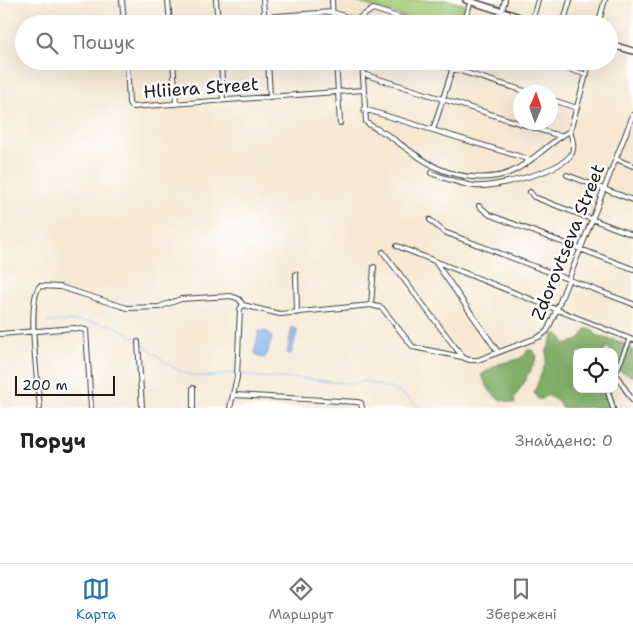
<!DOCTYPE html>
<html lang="uk">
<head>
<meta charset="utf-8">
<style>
	body { margin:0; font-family:"Shantell Sans",sans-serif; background:#f2f2f2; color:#222 }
	.controls { position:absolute; right:15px; bottom:15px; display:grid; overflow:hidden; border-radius:10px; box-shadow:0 5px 20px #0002 }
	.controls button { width:45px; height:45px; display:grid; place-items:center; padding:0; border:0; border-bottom:1px solid #e0e0e0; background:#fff; color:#222; font:25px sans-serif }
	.compass { position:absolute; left:513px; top:85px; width:45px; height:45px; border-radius:50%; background:#fff; box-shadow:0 5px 20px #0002; rotate:2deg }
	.scale { position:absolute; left:15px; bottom:12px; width:100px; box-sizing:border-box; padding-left:5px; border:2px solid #1c1c1c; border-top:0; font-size:14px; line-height:18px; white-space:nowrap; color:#1c1c1c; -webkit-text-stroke:4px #fff; paint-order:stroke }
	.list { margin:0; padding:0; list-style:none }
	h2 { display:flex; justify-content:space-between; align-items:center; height:65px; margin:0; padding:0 20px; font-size:21px }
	h2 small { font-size:16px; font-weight:400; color:#767676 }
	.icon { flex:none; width:28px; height:28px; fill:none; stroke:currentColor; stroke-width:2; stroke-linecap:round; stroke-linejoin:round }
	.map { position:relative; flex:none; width:633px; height:408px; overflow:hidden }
	.search { position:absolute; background:#fff; box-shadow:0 5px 20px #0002; left:15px; right:15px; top:15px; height:55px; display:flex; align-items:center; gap:12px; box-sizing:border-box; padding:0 18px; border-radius:28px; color:#767676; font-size:19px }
	.sheet { height:155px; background:#fff }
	nav { display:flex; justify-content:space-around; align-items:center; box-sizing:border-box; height:70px; border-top:1px solid #e0e0e0; background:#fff; font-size:14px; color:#767676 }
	nav a { display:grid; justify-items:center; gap:2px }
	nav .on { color:#1f6fb2 }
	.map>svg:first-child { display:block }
</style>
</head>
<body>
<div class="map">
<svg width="633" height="408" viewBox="0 0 633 408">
	<rect width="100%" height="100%" fill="#fff"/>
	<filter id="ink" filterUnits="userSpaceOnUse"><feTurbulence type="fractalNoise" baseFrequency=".02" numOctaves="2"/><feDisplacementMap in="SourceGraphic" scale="10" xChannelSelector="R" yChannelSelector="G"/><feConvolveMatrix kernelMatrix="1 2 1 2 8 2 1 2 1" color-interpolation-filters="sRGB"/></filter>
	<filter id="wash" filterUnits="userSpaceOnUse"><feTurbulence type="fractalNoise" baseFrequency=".0096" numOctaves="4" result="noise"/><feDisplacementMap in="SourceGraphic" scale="20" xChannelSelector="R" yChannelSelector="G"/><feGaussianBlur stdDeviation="1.12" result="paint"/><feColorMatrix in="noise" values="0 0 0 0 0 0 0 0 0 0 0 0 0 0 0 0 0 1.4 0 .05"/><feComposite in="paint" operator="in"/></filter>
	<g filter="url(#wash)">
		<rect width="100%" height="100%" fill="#f6e8d3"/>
		<path fill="#a2cb76" stroke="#5f7449" d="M 350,0 L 448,0 L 468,6 L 462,24 L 428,24 Z"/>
		<path fill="#81af67" stroke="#4e6642" d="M 586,329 L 592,329 L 596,335 L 621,342 L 633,350 L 633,377 L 618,370 L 621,361 L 614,356 L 614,352 L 611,352 L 607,346 L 604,352 L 577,352 L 577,389 L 610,389 L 612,407 L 561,408 L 559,402 L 547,395 L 543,399 L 538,399 L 534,393 L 546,362 L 547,350 L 554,334 C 563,333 561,341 567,345 L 572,342 L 579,340 Z
			M 528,350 L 532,350 L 537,356 L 530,372 L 527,375 L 526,380 L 514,398 L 515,403 C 493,400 491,393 481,375 C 487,371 493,367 499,364 C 510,360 522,362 528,350 Z"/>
		<path fill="#82b3ee" stroke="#4f6885" d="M 292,328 L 296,328 L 297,332 L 291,354 L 287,353 Z
			M 259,331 L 268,332 L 272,337 L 267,354 L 264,358 L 257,356 L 255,351 Z"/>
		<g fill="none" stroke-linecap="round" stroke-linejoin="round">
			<path stroke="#82b3ee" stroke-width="1" d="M 47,322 C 68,321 89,320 109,325 C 139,333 164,369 191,375 C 205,378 220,375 234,373
				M 240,373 L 255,377 L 308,379 L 347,384 L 364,381 L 395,390 L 407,397 L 419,408"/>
		</g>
	</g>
	<g filter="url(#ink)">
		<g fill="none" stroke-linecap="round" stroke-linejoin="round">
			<defs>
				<path id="street" d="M 122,0 L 124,24
					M 168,0 L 170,24
					M 216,0 L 218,24
					M 263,0 L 265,24
					M 332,0 L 333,24
					M 502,11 L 505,0
					M 264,17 L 332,12 L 356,20 L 373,9 L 421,24
					M 532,21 L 538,0
					M 464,24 L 471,0
					M 563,24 L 570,0
					M 598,24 L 605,0
					M 127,61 L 129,103 L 132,107 L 363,90
					M 173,61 L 176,104
					M 221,61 L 223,100
					M 268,61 L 270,96
					M 336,61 L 340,123
					M 362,61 L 366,122 C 373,128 381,130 389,136 C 405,147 422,161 440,169 C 461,178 490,181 511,172 C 535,161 549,142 570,131 L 590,61
					M 428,61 L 528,92
					M 543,61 L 587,75
					M 363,74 L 560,136
					M 550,99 L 577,108
					M 364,109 L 531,160
					M 433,130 L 455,61
					M 616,159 L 633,166
					M 431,173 C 445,178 460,184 475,186 C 494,188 563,171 572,153 C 575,146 572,138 570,131
					M 567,175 L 633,200
					M 530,192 L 534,197 L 633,235
					M 479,206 L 490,215 L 633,269
					M 430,220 L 444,232 L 633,304
					M 397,246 L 633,340
					M 383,252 L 462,356
					M 436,263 L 498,352
					M 296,274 L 297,313
					M 371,305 L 374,267
					M 0,334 L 74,328 L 86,330 L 91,408
					M 138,342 L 142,408
					M 616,375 L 633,401
					M 614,376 L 630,339
					M 193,388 L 193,408
					M 607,389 L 613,408
					M 234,395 L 357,402 L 361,403 L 362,408
					M 40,408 C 38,386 26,299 40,286 L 60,287 L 127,308 L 159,307 L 181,299 L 231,296 L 239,299 L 243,305 L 280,314 L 371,305 L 382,308 L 413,347 L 462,357 L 469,360 L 478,360 L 539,337 L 547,331 L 557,309 L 633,115
					M 230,408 L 237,377 L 240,309 L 243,305"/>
				<path id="secondary" d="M 466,0 L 542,24
					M 609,44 L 633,51"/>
			</defs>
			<use href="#street" stroke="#3d3b37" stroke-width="6"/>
			<use href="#secondary" stroke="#3d3b37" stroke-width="8"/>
			<use href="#street" stroke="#fff" stroke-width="4"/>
			<use href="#secondary" stroke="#fff" stroke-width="5"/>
		</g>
	</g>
	<g text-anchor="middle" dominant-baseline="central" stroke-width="5" stroke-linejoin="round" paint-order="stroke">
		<g font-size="18" fill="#1c1c1c" stroke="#fff">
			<text transform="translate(201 88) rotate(-4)">Hliiera Street</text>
			<text transform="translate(568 242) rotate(-68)">Zdorovtseva Street</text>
		</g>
	</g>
</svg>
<div class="controls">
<button><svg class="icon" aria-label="locate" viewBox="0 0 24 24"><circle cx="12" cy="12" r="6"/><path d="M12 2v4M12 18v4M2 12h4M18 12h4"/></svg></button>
</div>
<svg class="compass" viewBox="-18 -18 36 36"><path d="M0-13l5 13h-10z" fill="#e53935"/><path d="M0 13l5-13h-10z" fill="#767676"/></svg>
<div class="scale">200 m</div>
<div class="search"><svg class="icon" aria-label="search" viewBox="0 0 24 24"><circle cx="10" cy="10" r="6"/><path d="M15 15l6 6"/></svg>Пошук</div>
</div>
<section class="sheet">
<h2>Поруч<small>Знайдено: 0</small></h2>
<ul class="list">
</ul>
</section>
<nav>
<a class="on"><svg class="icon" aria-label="map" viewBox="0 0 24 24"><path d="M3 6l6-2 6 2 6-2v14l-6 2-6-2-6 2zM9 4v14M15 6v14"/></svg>Карта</a>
<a><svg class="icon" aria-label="directions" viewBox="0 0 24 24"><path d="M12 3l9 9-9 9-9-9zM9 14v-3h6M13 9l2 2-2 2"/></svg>Маршрут</a>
<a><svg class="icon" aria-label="saved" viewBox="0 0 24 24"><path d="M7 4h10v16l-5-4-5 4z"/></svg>Збережені</a>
</nav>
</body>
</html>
